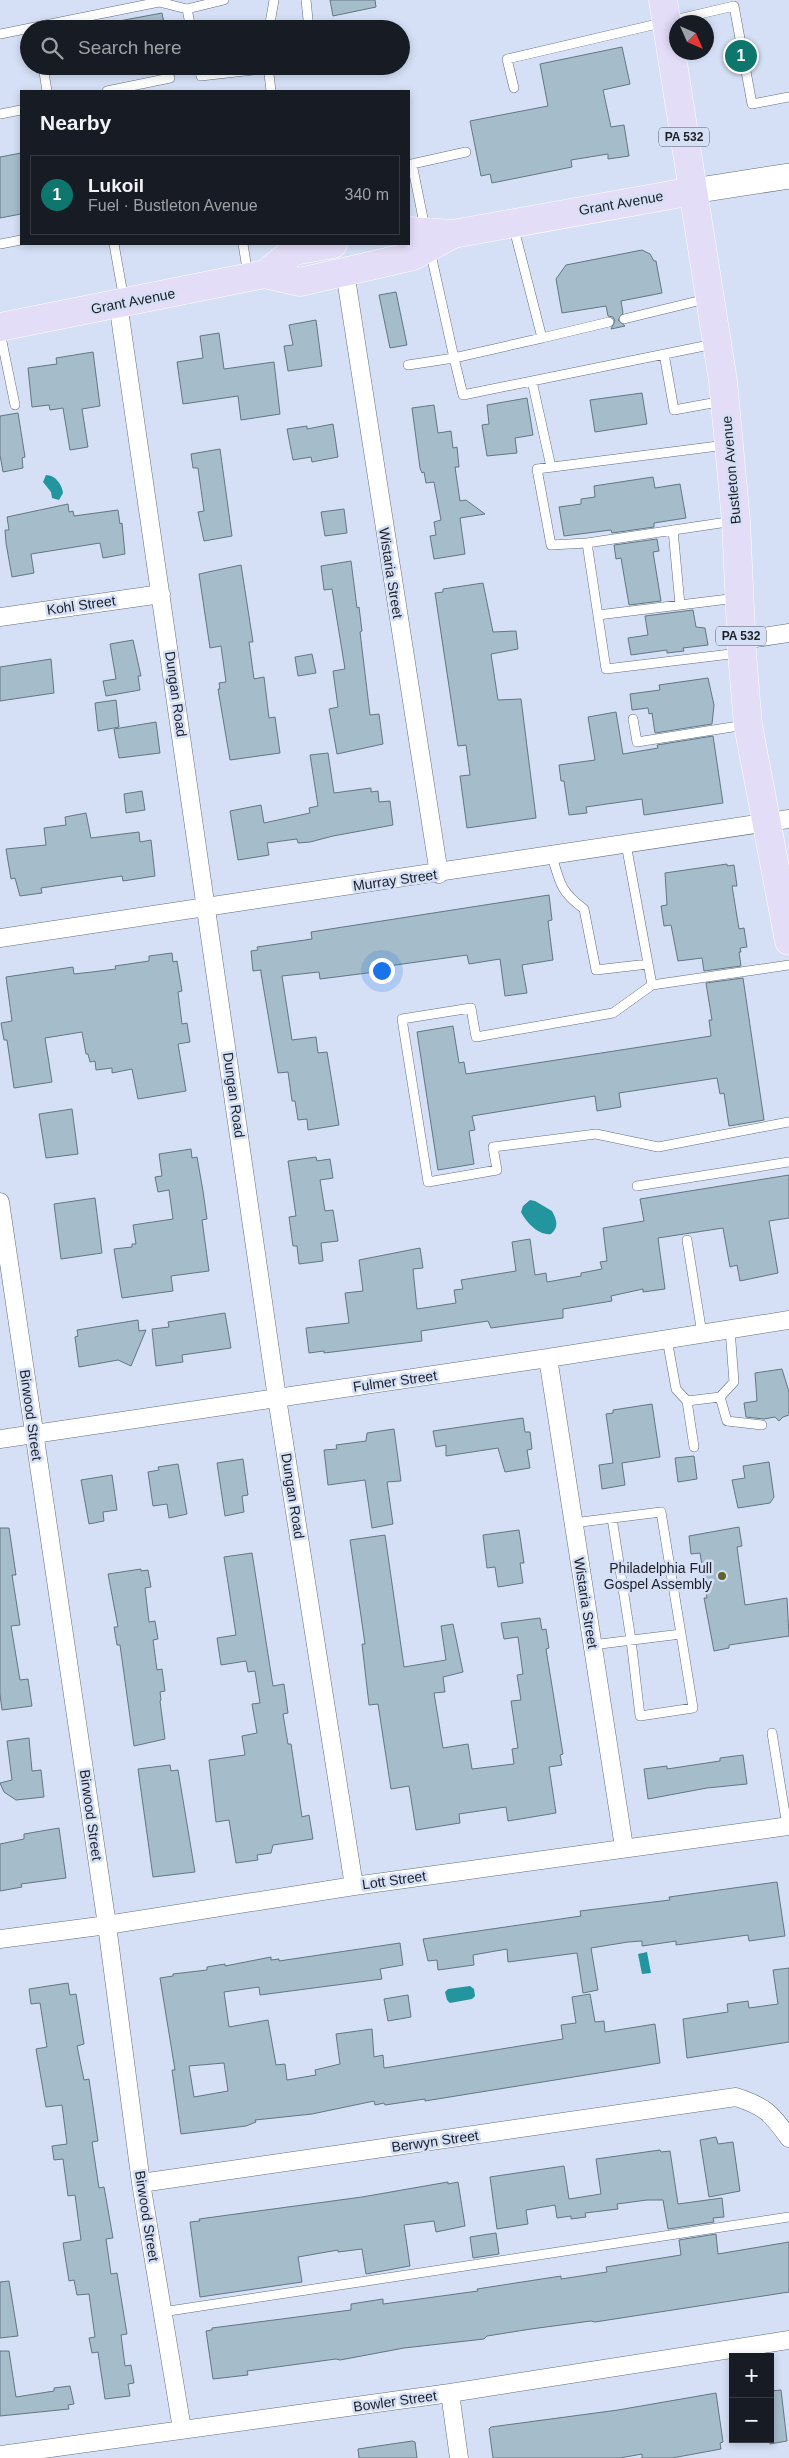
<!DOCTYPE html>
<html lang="en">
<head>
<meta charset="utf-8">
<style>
	body { margin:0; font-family:Arial,sans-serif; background:#20242c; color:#f1f3f6 }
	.controls { position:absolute; right:15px; bottom:15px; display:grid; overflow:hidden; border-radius:0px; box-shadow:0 2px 8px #0003 }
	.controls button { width:45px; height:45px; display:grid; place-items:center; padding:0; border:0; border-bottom:1px solid #363941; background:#171b24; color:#f1f3f6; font:25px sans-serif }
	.compass { position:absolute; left:669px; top:15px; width:45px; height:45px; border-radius:50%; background:#171b24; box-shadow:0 2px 8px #0003; rotate:135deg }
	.you { position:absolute; left:381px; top:970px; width:18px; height:18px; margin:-12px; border:4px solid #fff; border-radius:50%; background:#1a73e8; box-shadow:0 0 0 8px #1a73e833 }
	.badge { display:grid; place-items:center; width:32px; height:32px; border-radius:50%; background:#0f766e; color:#fff; font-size:16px; font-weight:700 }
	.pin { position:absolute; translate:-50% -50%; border:2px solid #fff; box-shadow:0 1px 5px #0006 }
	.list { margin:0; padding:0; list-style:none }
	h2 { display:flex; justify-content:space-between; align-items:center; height:65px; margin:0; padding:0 20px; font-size:21px }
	h2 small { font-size:16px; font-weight:400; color:#9ea1a6 }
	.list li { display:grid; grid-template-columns:32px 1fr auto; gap:15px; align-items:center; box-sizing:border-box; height:80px; margin:0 10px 10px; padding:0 10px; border:1px solid #363941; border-radius:0px }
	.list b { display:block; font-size:19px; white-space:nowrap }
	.list p { margin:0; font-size:16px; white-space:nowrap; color:#9ea1a6 }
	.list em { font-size:16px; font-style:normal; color:#9ea1a6 }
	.icon { flex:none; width:28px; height:28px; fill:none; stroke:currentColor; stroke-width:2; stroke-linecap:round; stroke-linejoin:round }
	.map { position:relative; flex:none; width:789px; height:2458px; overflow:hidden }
	.search { position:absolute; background:#171b24; box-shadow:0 2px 8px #0003; left:20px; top:20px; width:390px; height:55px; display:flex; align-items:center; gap:12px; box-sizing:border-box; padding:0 18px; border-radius:28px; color:#9ea1a6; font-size:19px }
	.panel { position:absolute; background:#171b24; box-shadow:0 2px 8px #0003; left:20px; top:90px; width:390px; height:155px; border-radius:0px }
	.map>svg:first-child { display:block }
</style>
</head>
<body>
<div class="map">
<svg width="789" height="2458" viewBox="0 0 789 2458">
	<rect width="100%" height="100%" fill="#d5e0f6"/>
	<path fill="#23959e" d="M 46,475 C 55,475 62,484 63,493 L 59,500 L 52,498 L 51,492 L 43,482 Z
		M 530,1200 L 535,1201 L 552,1211 C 557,1220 559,1227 551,1234 C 539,1236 526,1222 521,1212 L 523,1206 Z
		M 647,1952 L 651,1973 L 642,1974 L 638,1954 Z
		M 470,1986 L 474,1989 L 475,1996 L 472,1999 L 450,2003 L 447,2000 L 445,1992 L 448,1989 Z"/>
	<path fill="#a5bcca" stroke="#627784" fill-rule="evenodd" d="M 330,0 L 375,0 L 376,7 L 333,16 Z
		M 162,13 L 165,29 L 120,29 L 119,21 Z
		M 622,47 L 630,84 L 603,90 L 611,127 L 624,125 L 629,156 L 608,159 L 608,154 L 571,160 L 572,167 L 492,183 L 490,174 L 481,176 L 470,121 L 548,106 L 540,64 Z
		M 21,153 L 21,214 L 0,218 L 0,157 Z
		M 642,250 L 650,254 L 654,261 L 656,261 L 662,293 L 621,301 L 623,313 L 618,320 L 625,326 L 611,329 L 615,321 L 613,317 L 608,316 L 606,306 L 562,313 L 556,279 L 566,265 Z
		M 396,292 L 407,345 L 390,348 L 379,295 Z
		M 316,320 L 322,366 L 288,371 L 284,346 L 293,345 L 289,325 Z
		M 219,333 L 224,369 L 274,362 L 280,414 L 241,420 L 238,396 L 183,404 L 177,362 L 203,358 L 200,336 Z
		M 93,352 L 100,406 L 82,409 L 88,447 L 70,450 L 63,408 L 50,410 L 49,405 L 32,407 L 28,368 L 57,364 L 56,358 Z
		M 642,393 L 647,424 L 595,432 L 590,400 Z
		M 527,398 L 533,435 L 515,438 L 517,453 L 487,456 L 482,425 L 489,424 L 487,405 Z
		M 434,405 L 438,433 L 451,431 L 453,448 L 457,447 L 459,467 L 455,467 L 460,501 L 466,500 L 485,514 L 460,518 L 465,554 L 434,559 L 430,536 L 436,535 L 434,522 L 441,520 L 434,482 L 426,483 L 424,472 L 422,473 L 420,468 L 412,408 Z
		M 18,413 L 25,457 L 22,458 L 23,468 L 3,472 L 0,455 L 0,416 Z
		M 333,424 L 338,457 L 312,462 L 311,457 L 293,460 L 287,429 L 307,426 L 307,429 Z
		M 220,449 L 232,536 L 204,541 L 198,512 L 204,511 L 198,468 L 193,468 L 191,454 Z
		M 653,477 L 655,488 L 680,484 L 686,518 L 654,523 L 654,527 L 612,533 L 611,530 L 564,536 L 559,507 L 581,504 L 581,499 L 595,497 L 594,486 Z
		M 68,504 L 69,512 L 73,511 L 74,516 L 118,510 L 120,524 L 122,523 L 125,554 L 103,558 L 100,543 L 31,554 L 34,573 L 12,577 L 6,543 L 5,530 L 9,530 L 7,517 Z
		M 344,509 L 347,533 L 325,536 L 321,512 Z
		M 657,539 L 659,551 L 653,552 L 661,601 L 629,605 L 621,558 L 616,559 L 614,545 Z
		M 351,561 L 357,608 L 359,607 L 362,631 L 360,632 L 370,715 L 379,714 L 383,744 L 337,754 L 329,709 L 338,707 L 333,671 L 345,669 L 332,589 L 324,590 L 321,566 Z
		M 241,565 L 253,642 L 249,642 L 254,679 L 264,677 L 269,718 L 275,717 L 280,753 L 230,760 L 218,689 L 220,689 L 219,683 L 226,682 L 221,646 L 210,648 L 199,574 Z
		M 483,583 L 493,632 L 516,631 L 518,649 L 491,654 L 498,700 L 521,699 L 536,818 L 467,828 L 460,776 L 470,775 L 466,745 L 458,746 L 435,593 L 443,592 L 443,589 Z
		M 693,610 L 696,627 L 705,628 L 708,645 L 683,648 L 684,651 L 667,653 L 667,650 L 631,655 L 628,638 L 648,635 L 645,616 Z
		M 133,640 L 141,676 L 138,676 L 140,690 L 106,696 L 103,681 L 116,679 L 110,644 Z
		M 312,654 L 316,673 L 298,676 L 295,657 Z
		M 51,659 L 54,693 L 0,701 L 0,667 Z
		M 708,678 L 714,705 L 712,724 L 655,733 L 652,713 L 649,714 L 648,708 L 632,710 L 630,694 L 660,690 L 659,685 Z
		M 116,700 L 119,727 L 98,731 L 95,703 Z
		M 616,712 L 623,754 L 658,748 L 657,745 L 713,736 L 723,803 L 644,815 L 642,799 L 586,807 L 587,813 L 569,815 L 564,781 L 561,781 L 559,765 L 595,760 L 588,717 Z
		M 156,722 L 160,753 L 119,758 L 114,729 Z
		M 328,753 L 334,793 L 371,788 L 371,792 L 378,791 L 379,802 L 390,801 L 393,825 L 333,836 L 310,842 L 298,843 L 297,839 L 267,843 L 269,855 L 238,860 L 230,811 L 261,805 L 264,823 L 310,813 L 309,808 L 318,806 L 310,755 Z
		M 142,791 L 145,810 L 126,813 L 124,794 Z
		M 86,813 L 91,838 L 139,832 L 140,842 L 151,840 L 155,876 L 123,881 L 122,876 L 41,888 L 42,893 L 20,896 L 15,878 L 11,879 L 6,849 L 46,845 L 44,828 L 66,825 L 65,817 Z
		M 727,864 L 727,866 L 734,865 L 737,886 L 732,886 L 739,929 L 744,928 L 747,947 L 740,948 L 741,952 L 739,952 L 741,966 L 704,971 L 702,958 L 678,961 L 671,925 L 664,926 L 661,906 L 667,905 L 665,873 Z
		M 549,895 L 552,920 L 548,921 L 553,960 L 522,965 L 527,993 L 505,996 L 500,959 L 469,964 L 467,955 L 374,968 L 375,972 L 320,979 L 319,972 L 282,976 L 292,1040 L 316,1037 L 318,1053 L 327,1052 L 339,1125 L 308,1130 L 307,1119 L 298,1120 L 295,1101 L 292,1101 L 288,1072 L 278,1073 L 261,973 L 261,970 L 253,971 L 251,951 L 258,950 L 257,947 L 312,939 L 311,932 Z
		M 172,953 L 173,962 L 177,961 L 182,991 L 178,992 L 182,1024 L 187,1023 L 190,1042 L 178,1044 L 186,1091 L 138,1099 L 132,1069 L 112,1073 L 112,1068 L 96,1070 L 95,1061 L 90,1062 L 88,1054 L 86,1054 L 82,1032 L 45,1038 L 52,1082 L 14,1088 L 7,1040 L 4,1040 L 1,1023 L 12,1021 L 6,977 L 73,967 L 74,974 L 92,972 L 116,969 L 115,966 L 149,961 L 149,956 Z
		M 743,978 L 764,1120 L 729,1126 L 724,1093 L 720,1094 L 717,1078 L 619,1093 L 621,1107 L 597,1111 L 595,1096 L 472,1116 L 475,1130 L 469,1131 L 474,1164 L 438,1170 L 417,1032 L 453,1026 L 459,1063 L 464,1062 L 466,1074 L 711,1036 L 709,1020 L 712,1020 L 706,983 Z
		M 72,1109 L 78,1154 L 46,1158 L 39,1114 Z
		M 191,1149 L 192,1158 L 197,1157 L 203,1191 L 207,1219 L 202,1220 L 209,1271 L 171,1276 L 173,1291 L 122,1298 L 114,1249 L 132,1247 L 132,1244 L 136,1244 L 133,1225 L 173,1219 L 169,1190 L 158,1192 L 155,1177 L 162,1176 L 159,1154 Z
		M 316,1157 L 317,1161 L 330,1159 L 333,1178 L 320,1180 L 325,1211 L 333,1210 L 338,1241 L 321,1243 L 323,1261 L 299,1264 L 297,1246 L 293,1246 L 289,1217 L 296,1216 L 288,1161 Z
		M 789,1175 L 789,1218 L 769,1221 L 778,1273 L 740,1281 L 737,1265 L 730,1267 L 723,1228 L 658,1238 L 665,1289 L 643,1292 L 643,1289 L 611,1296 L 612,1301 L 563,1309 L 563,1318 L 491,1328 L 488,1321 L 421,1331 L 422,1341 L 324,1353 L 324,1351 L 309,1353 L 306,1328 L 349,1323 L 345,1293 L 363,1291 L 359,1260 L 420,1248 L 423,1268 L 413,1269 L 417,1309 L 456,1303 L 454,1290 L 463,1289 L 461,1280 L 516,1271 L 512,1242 L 530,1239 L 535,1275 L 546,1273 L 547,1282 L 581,1276 L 581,1273 L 602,1269 L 600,1262 L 607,1261 L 603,1228 L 644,1221 L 640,1199 Z
		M 95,1198 L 102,1253 L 61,1259 L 54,1204 Z
		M 225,1313 L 231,1348 L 182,1355 L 183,1362 L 156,1366 L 152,1329 L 169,1327 L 168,1322 Z
		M 138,1320 L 139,1331 L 146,1330 L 131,1366 L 118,1360 L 79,1367 L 75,1337 L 78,1336 L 77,1330 Z
		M 782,1369 L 789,1392 L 789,1415 L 783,1417 L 779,1421 L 775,1417 L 764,1419 L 746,1417 L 744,1403 L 757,1401 L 755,1373 Z
		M 652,1404 L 660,1457 L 622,1463 L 625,1485 L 602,1489 L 599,1465 L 613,1463 L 606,1414 L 613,1413 L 613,1410 Z
		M 523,1418 L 525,1432 L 530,1432 L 532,1449 L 527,1450 L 530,1468 L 505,1472 L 498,1448 L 446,1456 L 446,1445 L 436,1447 L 433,1431 Z
		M 394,1429 L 401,1481 L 387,1482 L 393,1524 L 372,1528 L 365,1480 L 328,1485 L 324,1450 L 337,1449 L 336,1445 L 366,1441 L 367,1433 Z
		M 694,1456 L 697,1479 L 678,1482 L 675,1458 Z
		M 243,1459 L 248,1495 L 242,1496 L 244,1512 L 225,1516 L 217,1463 Z
		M 769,1462 L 774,1497 L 770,1503 L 738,1508 L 732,1480 L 745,1478 L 743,1466 Z
		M 178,1464 L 187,1514 L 169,1518 L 167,1504 L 153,1506 L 148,1472 L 159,1470 L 158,1467 Z
		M 112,1475 L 117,1510 L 103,1512 L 104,1521 L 89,1524 L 81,1480 Z
		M 739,1527 L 742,1546 L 737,1547 L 745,1605 L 787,1598 L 789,1636 L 729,1645 L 729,1648 L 714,1651 L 704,1598 L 707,1598 L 700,1553 L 691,1554 L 689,1536 Z
		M 0,1528 L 9,1528 L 16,1575 L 12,1575 L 20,1625 L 11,1626 L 20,1680 L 28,1679 L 32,1706 L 2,1710 L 0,1694 Z
		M 519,1530 L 524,1563 L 520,1563 L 523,1583 L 498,1587 L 495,1567 L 487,1568 L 483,1535 Z
		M 385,1535 L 404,1667 L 446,1660 L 441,1626 L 453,1624 L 463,1672 L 443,1677 L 445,1692 L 434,1693 L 443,1748 L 468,1744 L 472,1769 L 514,1764 L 512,1749 L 518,1748 L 511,1701 L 521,1700 L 517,1675 L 523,1674 L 518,1637 L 504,1639 L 501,1623 L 540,1618 L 542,1630 L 546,1629 L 549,1648 L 546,1649 L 563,1754 L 560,1755 L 562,1765 L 549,1767 L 556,1813 L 508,1821 L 506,1807 L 459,1814 L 460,1823 L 416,1830 L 409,1786 L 391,1789 L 378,1704 L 369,1705 L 362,1644 L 365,1644 L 350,1540 Z
		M 252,1553 L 273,1686 L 284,1684 L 288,1713 L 283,1714 L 288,1744 L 291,1744 L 302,1817 L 309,1815 L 313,1839 L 273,1845 L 271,1853 L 257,1855 L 258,1860 L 236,1863 L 229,1820 L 216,1822 L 209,1760 L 245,1755 L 242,1736 L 257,1733 L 252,1704 L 260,1703 L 255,1671 L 248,1672 L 246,1661 L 221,1665 L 217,1638 L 236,1635 L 224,1557 Z
		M 141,1569 L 141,1571 L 148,1570 L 151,1587 L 145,1588 L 149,1622 L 155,1621 L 158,1639 L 153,1640 L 157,1670 L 162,1669 L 165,1691 L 160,1692 L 161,1700 L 160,1701 L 165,1739 L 134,1746 L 120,1645 L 117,1645 L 114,1627 L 118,1627 L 108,1574 Z
		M 29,1738 L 32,1771 L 41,1770 L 44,1797 L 16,1800 L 4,1792 L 0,1783 L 12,1780 L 7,1741 Z
		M 743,1755 L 747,1784 L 707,1788 L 648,1799 L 644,1769 L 667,1766 L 667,1769 L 720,1761 L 720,1758 Z
		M 170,1765 L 171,1771 L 178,1770 L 195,1872 L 153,1877 L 138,1769 Z
		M 59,1828 L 66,1878 L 21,1884 L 22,1887 L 0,1891 L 0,1844 L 24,1839 L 24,1834 Z
		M 777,1882 L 785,1936 L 749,1941 L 748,1935 L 676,1945 L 676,1941 L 642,1946 L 642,1941 L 628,1942 L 591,1948 L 598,1990 L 583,1993 L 577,1953 L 508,1962 L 507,1949 L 473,1955 L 474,1965 L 438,1970 L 437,1960 L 428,1961 L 423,1939 L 581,1916 L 580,1911 L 670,1900 L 669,1897 Z
		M 400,1943 L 403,1965 L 380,1969 L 382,1979 L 260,1995 L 259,1987 L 224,1992 L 229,2027 L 268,2020 L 276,2065 L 285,2064 L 287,2080 L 316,2075 L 315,2070 L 340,2064 L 336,2034 L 372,2029 L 374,2057 L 383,2055 L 384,2068 L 563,2039 L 561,2025 L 576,2023 L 572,1997 L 590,1994 L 595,2022 L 604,2021 L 605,2032 L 655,2024 L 660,2063 L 425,2101 L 425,2099 L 385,2105 L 384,2103 L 375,2105 L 374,2101 L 312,2114 L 255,2120 L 256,2122 L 246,2126 L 181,2134 L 172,2070 L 175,2070 L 160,1978 L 173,1976 L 173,1974 L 207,1970 L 207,1967 L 225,1964 L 225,1966 L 271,1957 L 271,1960 L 279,1959 L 279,1961 ZM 224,2063 L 228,2091 L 194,2097 L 189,2066 Z
		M 789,1968 L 789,2042 L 687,2058 L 683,2019 L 728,2012 L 727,2004 L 748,2001 L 749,2008 L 778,2004 L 773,1970 Z
		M 68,1983 L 70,1995 L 76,1994 L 84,2044 L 77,2046 L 84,2080 L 89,2079 L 98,2141 L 92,2142 L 99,2188 L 104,2187 L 113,2238 L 106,2239 L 111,2274 L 117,2273 L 124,2316 L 127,2334 L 121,2335 L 125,2366 L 131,2365 L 134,2383 L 128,2384 L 130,2396 L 105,2399 L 98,2352 L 92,2353 L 89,2338 L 95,2337 L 89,2294 L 77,2295 L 74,2280 L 69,2281 L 63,2243 L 81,2240 L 75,2195 L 68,2196 L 63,2159 L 54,2160 L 52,2146 L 67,2144 L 62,2105 L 46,2107 L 36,2049 L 47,2047 L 40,2003 L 31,2004 L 29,1989 Z
		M 408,1995 L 411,2017 L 388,2021 L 384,1999 Z
		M 716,2137 L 718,2144 L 733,2142 L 740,2191 L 709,2197 L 700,2140 Z
		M 660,2150 L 661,2152 L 670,2151 L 678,2204 L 722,2198 L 724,2217 L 713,2218 L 714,2222 L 668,2229 L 663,2200 L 647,2200 L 617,2204 L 618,2209 L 585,2213 L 586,2217 L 571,2219 L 571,2216 L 557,2218 L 555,2205 L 526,2210 L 528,2224 L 497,2229 L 490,2177 L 564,2166 L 569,2199 L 601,2194 L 596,2159 Z
		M 448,2182 L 448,2184 L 458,2182 L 465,2226 L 436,2232 L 434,2221 L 404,2225 L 410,2266 L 366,2274 L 362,2249 L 338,2252 L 338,2250 L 298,2257 L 302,2282 L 200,2297 L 190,2222 L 200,2221 L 199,2219 L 362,2197 Z
		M 496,2233 L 499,2254 L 473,2258 L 470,2237 Z
		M 716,2234 L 718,2254 L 789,2242 L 789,2292 L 595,2322 L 591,2321 L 531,2329 L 487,2336 L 484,2339 L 404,2348 L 340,2360 L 336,2359 L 247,2371 L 248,2375 L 213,2379 L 206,2331 L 212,2330 L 212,2328 L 351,2310 L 351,2304 L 383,2299 L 383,2304 L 478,2291 L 477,2289 L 561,2276 L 561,2279 L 607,2272 L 606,2267 L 681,2255 L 679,2240 Z
		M 9,2281 L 18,2336 L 0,2338 L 0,2282 Z
		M 0,2351 L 9,2351 L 16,2397 L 54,2391 L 54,2388 L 70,2386 L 74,2404 L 68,2405 L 69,2409 L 0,2416 Z
		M 781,2390 L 787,2441 L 770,2444 L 770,2391 Z
		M 716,2393 L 723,2442 L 720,2443 L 721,2449 L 672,2458 L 642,2458 L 642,2454 L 620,2458 L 493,2458 L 489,2429 L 491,2427 L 618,2410 Z
		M 412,2441 L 415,2442 L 417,2458 L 359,2458 L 358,2449 Z"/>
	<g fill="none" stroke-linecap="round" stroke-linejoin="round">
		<defs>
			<path id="service" d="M 306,0 L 309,29
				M 191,29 L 187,9 L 224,0
				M 269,29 L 274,0
				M 0,34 L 159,2 L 187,9
				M 43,66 L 47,91
				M 199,66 L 201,76 L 290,66
				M 268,66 L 271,91
				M 514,88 L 507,59 L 734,6 L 752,104 L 789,97
				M 107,91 L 170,78
				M 0,114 L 21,110
				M 425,228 L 412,164 L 466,152
				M 0,244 L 21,240
				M 114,244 L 124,300
				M 243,244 L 248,275
				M 430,250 L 454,358 L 542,338 L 513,225
				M 624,319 L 706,299
				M 0,332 L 15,405
				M 542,338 L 609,322
				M 664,354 L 674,410 L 723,401
				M 408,365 L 454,358 L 463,395 L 714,344
				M 532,381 L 551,467
				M 726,445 L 537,469 L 551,545 L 587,543 L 734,521
				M 673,530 L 680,605
				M 587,543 L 606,669 L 739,653
				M 598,615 L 737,598
				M 633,719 L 637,742 L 745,725
				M 626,844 L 652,985 L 613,1013 L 476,1037 L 471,1008 L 402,1019 L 428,1182 L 497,1170 L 493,1147 L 596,1134 L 658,1147 L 789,1122
				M 552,856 C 560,883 560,891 584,909 L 596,970 L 648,964
				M 652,985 L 789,965
				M 637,1186 L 789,1162
				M 687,1240 L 702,1334
				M 667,1339 L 676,1389 L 687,1401 L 720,1397 L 734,1382 L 730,1329
				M 720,1397 L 727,1421 L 762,1425
				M 687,1401 L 694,1447
				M 612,1518 L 631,1640 L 640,1716 L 693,1708 L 681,1634
				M 573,1523 L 661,1512 L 681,1634 L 592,1645
				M 772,1733 L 787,1826
				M 162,2312 L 789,2217"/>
			<path id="minor" d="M 345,272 L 439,874
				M 118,303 L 277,1398 L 354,1886
				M 0,617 L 161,594
				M 742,640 L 789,633
				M 0,938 L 789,819
				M 0,1202 L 107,1925 L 141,2183 L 182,2429
				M 548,1358 L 624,1847
				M 0,1439 L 548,1358 L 789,1320
				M 0,1939 L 107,1925 L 354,1886 L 789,1826
				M 141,2183 L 736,2097 C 766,2107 771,2113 789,2138
				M 450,2393 L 459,2458
				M 0,2455 L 450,2393 L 789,2340"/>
			<path id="secondary" d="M 693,191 L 789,176"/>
			<path id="primary" d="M 663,0 L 723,381 L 736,521 L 742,653 L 748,725 L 789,941
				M 409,231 L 453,234 L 693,191
				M 265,274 L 294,251 L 333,244
				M 0,327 L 265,274 L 300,282 L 413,256 L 453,234"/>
		</defs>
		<use href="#service" stroke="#636d80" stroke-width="10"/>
		<use href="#minor" stroke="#636d80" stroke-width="19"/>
		<use href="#secondary" stroke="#636d80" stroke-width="26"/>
		<use href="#primary" stroke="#fff" stroke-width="29"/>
		<use href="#service" stroke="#fff" stroke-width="9"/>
		<use href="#minor" stroke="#fff" stroke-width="18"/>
		<use href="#secondary" stroke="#fff" stroke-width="25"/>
		<use href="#primary" stroke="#e3ddf8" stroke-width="28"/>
	</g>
	<circle fill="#606230" stroke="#d5e0f6" stroke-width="2" cx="722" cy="1576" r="5"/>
	<g text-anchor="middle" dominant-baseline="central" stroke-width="5" stroke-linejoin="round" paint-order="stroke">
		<g fill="#d5e0f6" stroke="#535964" stroke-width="1">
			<rect x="659" y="127.5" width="50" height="19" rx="4"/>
			<rect x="716" y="626.5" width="50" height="19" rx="4"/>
		</g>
		<g font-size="12" font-weight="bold" fill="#1b1f26">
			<text x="684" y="137">PA 532</text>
			<text x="741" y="636">PA 532</text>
		</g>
		<g font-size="14" fill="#1b1f26" stroke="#d5e0f6">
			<text transform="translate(621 203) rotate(-10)">Grant Avenue</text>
			<text transform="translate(133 301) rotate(-11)">Grant Avenue</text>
			<text transform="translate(731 470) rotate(-95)">Bustleton Avenue</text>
			<text transform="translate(391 573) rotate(81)">Wistaria Street</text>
			<text transform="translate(81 605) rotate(-8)">Kohl Street</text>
			<text transform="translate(176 694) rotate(82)">Dungan Road</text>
			<text transform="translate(395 880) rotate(-8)">Murray Street</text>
			<text transform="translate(234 1095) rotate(82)">Dungan Road</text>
			<text transform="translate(395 1381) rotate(-8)">Fulmer Street</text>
			<text transform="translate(31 1415) rotate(82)">Birwood Street</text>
			<text transform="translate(293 1496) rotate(81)">Dungan Road</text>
			<text transform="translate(586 1603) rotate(81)">Wistaria Street</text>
			<text transform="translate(91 1815) rotate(82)">Birwood Street</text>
			<text transform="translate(394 1880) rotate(-8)">Lott Street</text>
			<text transform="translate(435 2141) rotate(-8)">Berwyn Street</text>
			<text transform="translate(147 2216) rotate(81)">Birwood Street</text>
			<text transform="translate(395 2401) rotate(-8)">Bowler Street</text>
		</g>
		<g font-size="14" fill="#1b1f26" stroke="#d5e0f6" text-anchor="end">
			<text x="712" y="1568">Philadelphia Full<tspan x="712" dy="16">Gospel Assembly</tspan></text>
		</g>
	</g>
</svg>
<div class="controls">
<button>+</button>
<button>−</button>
</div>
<svg class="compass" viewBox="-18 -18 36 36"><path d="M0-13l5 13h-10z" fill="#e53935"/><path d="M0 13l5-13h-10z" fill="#9ea1a6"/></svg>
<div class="you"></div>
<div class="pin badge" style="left:741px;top:56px">1</div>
<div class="search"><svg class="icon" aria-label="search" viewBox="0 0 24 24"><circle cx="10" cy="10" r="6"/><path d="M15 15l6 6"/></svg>Search here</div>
<section class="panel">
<h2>Nearby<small></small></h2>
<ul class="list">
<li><span class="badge">1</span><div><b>Lukoil</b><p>Fuel · Bustleton Avenue</p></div><em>340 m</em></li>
</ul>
</section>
</div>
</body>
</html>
